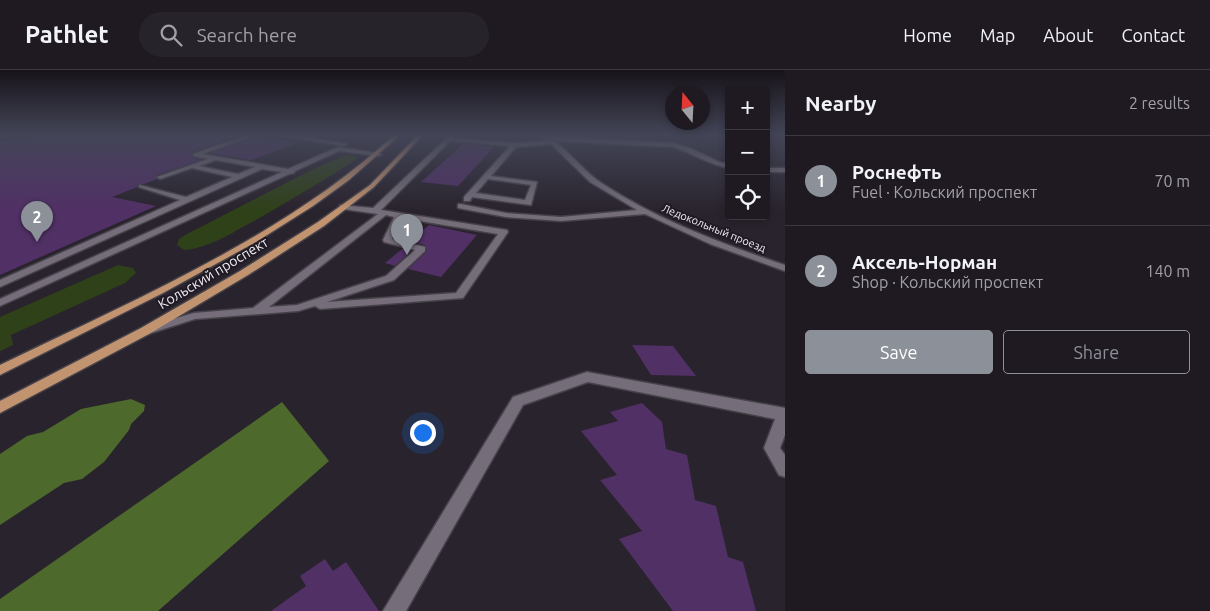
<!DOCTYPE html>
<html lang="en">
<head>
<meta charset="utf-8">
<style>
	body { margin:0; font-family:Ubuntu,sans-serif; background:#27232a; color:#f1f3f6 }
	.controls { position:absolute; right:15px; top:15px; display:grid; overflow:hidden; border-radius:5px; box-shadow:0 2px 8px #0003 }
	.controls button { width:45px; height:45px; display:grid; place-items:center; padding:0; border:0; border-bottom:1px solid #3c3840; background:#1f1a22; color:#f1f3f6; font:25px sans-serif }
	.compass { position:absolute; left:665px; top:15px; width:45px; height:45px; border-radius:50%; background:#1f1a22; box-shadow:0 2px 8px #0003; rotate:342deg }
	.you { position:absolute; left:422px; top:362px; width:18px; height:18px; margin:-12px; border:4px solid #fff; border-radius:50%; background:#1a73e8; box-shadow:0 0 0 8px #1a73e833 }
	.badge { display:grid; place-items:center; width:32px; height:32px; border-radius:50%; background:#8c9099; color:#fff; font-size:16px; font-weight:700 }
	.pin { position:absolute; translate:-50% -41px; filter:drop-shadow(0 1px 2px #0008) }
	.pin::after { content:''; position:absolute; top:26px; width:18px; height:15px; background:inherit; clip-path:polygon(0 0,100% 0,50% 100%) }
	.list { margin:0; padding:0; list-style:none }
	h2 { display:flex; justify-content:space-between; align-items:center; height:65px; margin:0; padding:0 20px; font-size:21px }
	h2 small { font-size:16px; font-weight:400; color:#a1a1a5 }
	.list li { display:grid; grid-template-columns:32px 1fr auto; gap:15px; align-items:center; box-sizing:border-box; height:90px; padding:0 20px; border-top:1px solid #3c3840 }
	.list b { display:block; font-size:19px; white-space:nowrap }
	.list p { margin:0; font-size:16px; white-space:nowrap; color:#a1a1a5 }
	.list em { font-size:16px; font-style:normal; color:#a1a1a5 }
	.actions { display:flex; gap:10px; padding:15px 20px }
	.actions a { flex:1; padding:11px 0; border:1px solid #8c9099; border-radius:5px; text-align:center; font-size:18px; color:#8c9099 }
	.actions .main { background:#8c9099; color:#fff }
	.icon { flex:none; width:28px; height:28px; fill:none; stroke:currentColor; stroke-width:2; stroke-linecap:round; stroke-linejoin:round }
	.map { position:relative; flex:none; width:785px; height:541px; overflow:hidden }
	header { display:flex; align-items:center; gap:30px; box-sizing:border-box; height:70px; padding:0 25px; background:#1f1a22; border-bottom:1px solid #3c3840 }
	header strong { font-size:24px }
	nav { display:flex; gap:28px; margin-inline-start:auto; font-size:18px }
	.search { width:350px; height:45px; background:#27232a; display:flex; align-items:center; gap:12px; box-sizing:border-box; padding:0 18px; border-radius:28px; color:#a1a1a5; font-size:19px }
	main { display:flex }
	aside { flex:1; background:#1f1a22 }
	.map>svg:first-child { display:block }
</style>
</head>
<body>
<header>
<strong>Pathlet</strong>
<div class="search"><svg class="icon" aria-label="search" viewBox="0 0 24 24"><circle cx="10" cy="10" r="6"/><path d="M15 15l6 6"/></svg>Search here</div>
<nav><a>Home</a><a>Map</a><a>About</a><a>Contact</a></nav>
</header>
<main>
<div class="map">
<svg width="785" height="541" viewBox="0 0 785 541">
	<rect width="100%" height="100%" fill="#29232d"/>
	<path fill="#2f4119" d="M 346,85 L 358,86 L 357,89 C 323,111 289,131 254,151 C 231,163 210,178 184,180 L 177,175 L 179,169 L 187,164 L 315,98 Z
		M 118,195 L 133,198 L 136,203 L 125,213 L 11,265 L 13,275 L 0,281 L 0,247 Z"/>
	<path fill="#4d692b" d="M 131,329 L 145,335 L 144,341 L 131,354 L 129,360 L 104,392 L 82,409 L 64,413 L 0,455 L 0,384 L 27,366 L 43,362 L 81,339 Z
		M 282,332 L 329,391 L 158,541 L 0,541 L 0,529 Z"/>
	<path fill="#513066" d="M 28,65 L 240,65 L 192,82 L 192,87 L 201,90 L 156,105 L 157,109 L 144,114 L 138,114 L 137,117 L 112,127 L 156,136 L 0,205 L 0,71 L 28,69 Z
		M 263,67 L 297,73 L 251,90 L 210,83 L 248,70 Z
		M 463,74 L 494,77 L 458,116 L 421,112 Z
		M 429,155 L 477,165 L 441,207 L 408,199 L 427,181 L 425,175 L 410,171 Z
		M 402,179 L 411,181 L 395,196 L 385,193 Z
		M 632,275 L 673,276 L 696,306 L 651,305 Z
		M 642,333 L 662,352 L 666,379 L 687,385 L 695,430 L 716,436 L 728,487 L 743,492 L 756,541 L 673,541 L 619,469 L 642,461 L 600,410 L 617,405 L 581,361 L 618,351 L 610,342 Z
		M 325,489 L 333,501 L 346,492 L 379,541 L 271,541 L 306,516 L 300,506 Z"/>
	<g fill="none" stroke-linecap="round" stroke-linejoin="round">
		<defs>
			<path id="minor" d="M 247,65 L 265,65 L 248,68 L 203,84 L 288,99 L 338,77 L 382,84 L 379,86 L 339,81 L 295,101 L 294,103 L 289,104 L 0,236 L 0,229 L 282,102 L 262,99 L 0,217 L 0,210 L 180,130 L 139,117 L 139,115 L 186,127 L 232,107 L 192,98 L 160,109 L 157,107 L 208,89 L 193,86 L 193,84 ZM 216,90 L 255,97 L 238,104 L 199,96 Z
				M 277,65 L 294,65 L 347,74 L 344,76 Z
				M 450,65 L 455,65 L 453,68 L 514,73 L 547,71 L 538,65 L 674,73 L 692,79 L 719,92 L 729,94 L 729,98 C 709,95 693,83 673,77 L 554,71 C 571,83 584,102 603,114 C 658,150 722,174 785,195 L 785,201 L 710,174 L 645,144 L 561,151 L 506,147 L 458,138 L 458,134 L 461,134 L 506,143 L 561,147 L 637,140 L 590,112 L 551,74 L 516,77 L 491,106 L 537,112 L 531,135 L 472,127 L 470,131 L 464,131 L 464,127 L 510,76 L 450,71 L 381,140 L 507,160 L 508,162 L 463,228 L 320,239 L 315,236 L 298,241 L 195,249 L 148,264 L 142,260 L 144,257 L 194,243 L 253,238 L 378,144 L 343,139 L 340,139 L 340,135 L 373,138 ZM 488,109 L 531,115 L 525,130 L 476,123 ZM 386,145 L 394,147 L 383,170 L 384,172 L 415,180 L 386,206 L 297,235 L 269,237 ZM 402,148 L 498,164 L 456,223 L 327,232 L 394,210 L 425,181 L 425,177 L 392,169 Z
				M 766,98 L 785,98 L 785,102 L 766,102 Z
				M 587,302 L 785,338 L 785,365 L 780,378 L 785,385 L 785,407 L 779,405 L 764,378 L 775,349 L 588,312 L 523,335 L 406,541 L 383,541 L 513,327 Z"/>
			<path id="major" d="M 394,65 L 400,65 L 349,110 L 313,136 L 256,172 L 163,223 L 0,305 L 0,295 C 132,231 287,165 394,65 Z
				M 418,65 L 423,65 L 374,117 L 324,156 L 248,205 L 149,264 L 0,343 L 0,331 L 141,258 L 240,201 L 318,152 L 370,115 Z"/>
		</defs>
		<use href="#minor" stroke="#46424a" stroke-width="3"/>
		<use href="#major" stroke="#46424a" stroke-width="3"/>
		<use href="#minor" fill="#756e7a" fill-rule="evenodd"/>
		<use href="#major" fill="#c2936f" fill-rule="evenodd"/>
	</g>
	<linearGradient id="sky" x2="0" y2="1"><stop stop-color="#171319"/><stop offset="0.46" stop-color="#434557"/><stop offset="1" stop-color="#434557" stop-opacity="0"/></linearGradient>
	<rect width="785" height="141" fill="url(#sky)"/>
	<g text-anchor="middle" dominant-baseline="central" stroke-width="4" stroke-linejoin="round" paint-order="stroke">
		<g font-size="11" fill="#efebf2" stroke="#1f1a23">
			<text transform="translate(714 158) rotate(22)">Ледокольный проезд</text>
		</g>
		<g font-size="14" fill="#efebf2" stroke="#1f1a23">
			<text transform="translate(213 203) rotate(-31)">Кольский проспект</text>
		</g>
	</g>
</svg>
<div class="controls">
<button>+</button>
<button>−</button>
<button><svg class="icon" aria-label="locate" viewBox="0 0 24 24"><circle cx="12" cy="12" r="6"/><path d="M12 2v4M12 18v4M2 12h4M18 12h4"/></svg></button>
</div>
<svg class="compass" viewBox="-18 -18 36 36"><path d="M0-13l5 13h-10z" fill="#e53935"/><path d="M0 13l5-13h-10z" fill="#a1a1a5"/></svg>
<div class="you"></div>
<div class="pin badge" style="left:407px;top:185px">1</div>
<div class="pin badge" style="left:37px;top:172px">2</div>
</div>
<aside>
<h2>Nearby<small>2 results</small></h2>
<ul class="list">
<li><span class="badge">1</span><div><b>Роснефть</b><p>Fuel · Кольский проспект</p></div><em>70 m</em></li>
<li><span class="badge">2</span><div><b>Аксель-Норман</b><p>Shop · Кольский проспект</p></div><em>140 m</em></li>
</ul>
<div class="actions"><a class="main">Save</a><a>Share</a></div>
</aside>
</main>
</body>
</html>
